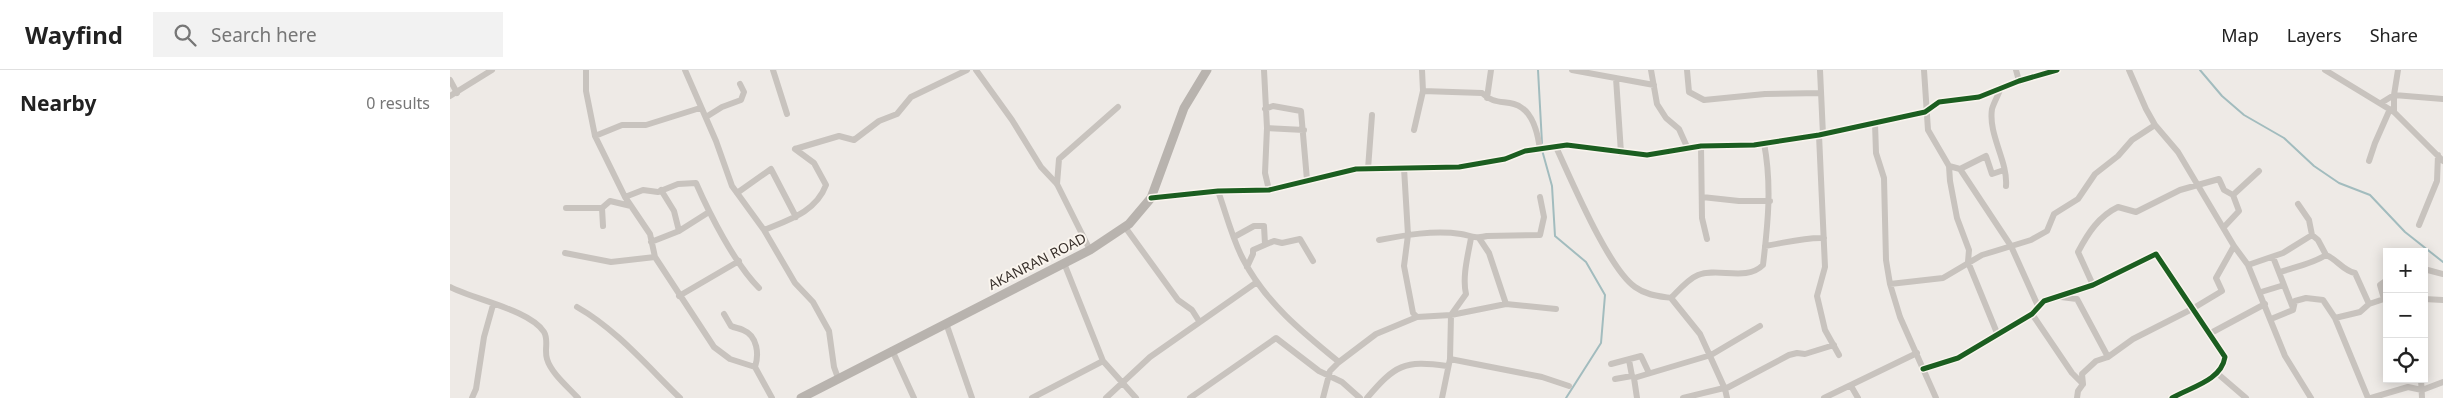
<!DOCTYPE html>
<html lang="en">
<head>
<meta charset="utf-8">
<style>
	body { margin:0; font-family:"Noto Sans",sans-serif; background:#f2f2f2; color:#222 }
	.controls { position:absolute; right:15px; bottom:15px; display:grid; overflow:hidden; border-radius:0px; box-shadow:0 2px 12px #0003 }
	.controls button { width:45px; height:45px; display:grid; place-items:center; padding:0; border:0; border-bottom:1px solid #e0e0e0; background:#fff; color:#222; font:25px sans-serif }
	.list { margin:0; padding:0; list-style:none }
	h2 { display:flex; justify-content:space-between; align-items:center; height:65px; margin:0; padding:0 20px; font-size:21px }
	h2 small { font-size:16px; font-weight:400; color:#767676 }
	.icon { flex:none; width:28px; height:28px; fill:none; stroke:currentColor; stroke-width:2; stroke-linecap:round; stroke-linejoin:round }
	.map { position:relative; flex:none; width:1993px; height:328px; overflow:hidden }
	header { display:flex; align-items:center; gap:30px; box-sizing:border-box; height:70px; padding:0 25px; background:#fff; border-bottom:1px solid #e0e0e0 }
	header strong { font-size:24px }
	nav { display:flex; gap:28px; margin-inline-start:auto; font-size:18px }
	.search { width:350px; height:45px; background:#f2f2f2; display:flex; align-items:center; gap:12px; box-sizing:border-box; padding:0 18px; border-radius:0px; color:#767676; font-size:19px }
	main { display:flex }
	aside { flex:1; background:#fff }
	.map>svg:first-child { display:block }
</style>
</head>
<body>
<header>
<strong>Wayfind</strong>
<div class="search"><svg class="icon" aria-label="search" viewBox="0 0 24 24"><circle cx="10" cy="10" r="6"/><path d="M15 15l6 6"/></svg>Search here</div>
<nav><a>Map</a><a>Layers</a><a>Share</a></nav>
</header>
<main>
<aside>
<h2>Nearby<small>0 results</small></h2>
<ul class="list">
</ul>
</aside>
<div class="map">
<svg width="1993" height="328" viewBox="0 0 1993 328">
	<rect width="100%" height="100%" fill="#eeeae6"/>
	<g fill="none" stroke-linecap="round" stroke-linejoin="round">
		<path stroke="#a2bcbe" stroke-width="2" d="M 1088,0 L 1092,73
			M 1750,0 L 1772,26 L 1794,45 L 1834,68 L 1864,96 L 1889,113 L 1920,125 L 1955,162 L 1993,192
			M 1092,80 L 1102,116 L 1105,166 L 1136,192 L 1155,225 L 1151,273 L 1116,328"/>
		<path stroke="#c8c3be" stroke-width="6" d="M 136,0 L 136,21 L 145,66 L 175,127 L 200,164 L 205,187 L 264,277 L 280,289 L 305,297 L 322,328
			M 235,0 L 266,71 L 282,116 L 314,160 L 345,213 L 363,232 L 374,252 L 379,261 L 384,297 L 388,308
			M 323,0 L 337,44
			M 526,0 L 562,50 L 591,97 L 607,114 L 640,180
			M 814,0 L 817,58 L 815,103 L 819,120
			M 1122,0 L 1204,15
			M 1201,0 L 1207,34 L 1216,48 L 1229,59 L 1238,79
			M 1237,0 L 1239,22 L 1254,30 L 1315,24 L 1371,23
			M 1370,0 L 1373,65
			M 1474,0 L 1478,60 L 1499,96 L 1500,111 L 1507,148 L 1519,180 L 1518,192 L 1547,263
			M 1566,0 L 1569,11
			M 1679,0 L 1696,39 L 1705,55 L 1728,82 L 1784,176 L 1798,195 L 1835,286 L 1861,328
			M 1875,0 L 1944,42 L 1993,91
			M 1166,8 L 1171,83
			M 0,10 L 7,23
			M 1551,17 C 1549,24 1544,32 1542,39 C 1538,65 1558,91 1556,116
			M 973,21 L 1032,23 C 1042,33 1051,31 1064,34 C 1083,39 1088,64 1090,80
			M 0,26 L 42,0
			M 1037,28 L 1041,0
			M 1931,33 L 1944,25 L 1993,29
			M 815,39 L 823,36 L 851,41 L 857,110
			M 1944,42 L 1944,25 L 1948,0
			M 256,47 L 272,37 L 291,30 L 294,22 L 290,14
			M 1425,53 L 1426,83 L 1434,108 L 1436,190 L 1440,214 L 1450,247 L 1486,328
			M 817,58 L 854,60
			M 964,60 L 973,21 L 972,0
			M 1369,65 L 1375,197 L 1367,226 L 1375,260 L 1389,285
			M 145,66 L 172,55 L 196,55 L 250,38
			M 1251,76 L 1252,148 L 1257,169
			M 1106,77 C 1121,109 1158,198 1185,217 C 1196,225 1208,226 1221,228 L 1250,264 L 1275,319 L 1277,328
			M 345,79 L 389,66 L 404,70 L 429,51 L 447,44 L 461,27 L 517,0
			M 1919,91 L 1925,73 L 1940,39
			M 1499,96 L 1510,99 L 1561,176 L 1588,236
			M 954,98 L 958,165 L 954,196 L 963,243 L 967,247
			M 918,99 L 922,45
			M 1510,99 L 1536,86 L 1542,104 L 1554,100
			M 607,114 L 609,89 L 668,37
			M 211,120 L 224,141 L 229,161
			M 768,121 C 776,143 782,168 793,189 C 815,232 852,262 889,292
			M 287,123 L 321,99 L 346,147
			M 175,127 L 193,120 L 208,122 L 228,114 L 246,113 C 260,145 285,194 309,218
			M 1252,127 L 1289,131 L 1320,131
			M 701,128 L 768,121 L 819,120 L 906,99 L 1009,97 L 1055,89 L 1075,81 L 1117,75 L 1197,85 L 1251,76 L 1304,75 L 1369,65 L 1475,42 L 1489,32 L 1529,27 L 1569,11 L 1607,0
			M 1848,134 L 1859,150 L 1862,165
			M 116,138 L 152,138 L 160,131 L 181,136
			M 152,138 L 153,156
			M 1969,155 L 1987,111 L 1988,85
			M 675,157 L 728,230 L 742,240 L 749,251
			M 1774,157 L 1789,141 L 1783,125
			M 314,160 C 338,150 366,142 376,115 L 364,93 L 345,79
			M 784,167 L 804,156 L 814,156 L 815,174
			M 1029,168 L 1039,183 L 1056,234
			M 929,170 C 955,165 984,160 1011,164 C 1021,166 1026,169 1037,166 L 1090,165 L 1094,147 L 1090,127
			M 201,172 L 229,161 L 259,142
			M 1315,176 C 1335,173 1354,167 1374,168
			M 115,183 L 161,192 L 205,187
			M 1823,187 L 1843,238
			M 614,193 L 653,291 L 686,328
			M 1798,195 L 1833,183 L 1862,165 L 1868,170 L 1876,185 C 1888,190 1892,200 1905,203 L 1919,234
			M 797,197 L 803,184 L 803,180 L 824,171 L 832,173 L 850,169 L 863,191
			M 1974,199 L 1993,204
			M 1830,202 C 1845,197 1862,194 1876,185
			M 1440,214 L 1493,208 L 1532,185 L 1581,170 L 1597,161 L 1604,144 L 1628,129 L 1645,104 L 1668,86 L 1682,70 L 1705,55
			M 1643,215 L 1628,182 C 1638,163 1649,146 1668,137 L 1686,142 L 1730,120 L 1769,109 L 1774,120 L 1783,125 L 1809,101
			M 0,217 C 25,230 80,240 94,262 C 99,270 94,280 97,289 C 101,303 118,317 128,328
			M 1811,222 L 1834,215
			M 229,226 L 289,191
			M 1611,227 L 1627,229 L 1658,287
			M 1221,228 C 1229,220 1238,209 1248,205 C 1268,197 1296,212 1313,195 C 1318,153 1322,115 1314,73
			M 1934,229 L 1930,215 L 1937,210
			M 1974,229 L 1993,230
			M 127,237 C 166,259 198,297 230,328
			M 274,244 L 281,256 C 285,258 289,258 293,260 C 308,266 309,285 305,297
			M 1582,244 L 1622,303 L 1633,314 L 1628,321 L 1627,328
			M 1885,248 L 1910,242 L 1919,234 L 1937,228
			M 1821,249 L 1843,240 L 1845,231 L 1856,228 L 1873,230 L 1885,248 L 1918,328
			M 496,253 L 522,328
			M 1759,264 L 1815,234
			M 442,280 L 464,328
			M 1000,289 L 1092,307 L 1119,316
			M 1179,290 L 1182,306
			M 1161,294 L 1191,286 L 1199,303
			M 1473,299 L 1508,288 L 1582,244 L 1594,231 L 1643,215 L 1706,184 L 1775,287 C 1771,311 1741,317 1722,328
			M 1768,304 L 1796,328
			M 1184,308 L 1187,328
			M 1165,309 L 1182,306 L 1184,308 L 1261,285 L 1310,256
			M 1971,309 L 1972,328
			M 1633,314 L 1632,304 L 1646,291 L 1658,287 L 1683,269 L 1742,239 L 1772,221 L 1766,208 L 1784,176
			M 1401,316 L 1408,328
			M 1275,319 L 1339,285 L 1347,283 L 1355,284 L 1384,275
			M 22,328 L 26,319 L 34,267 L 43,235
			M 582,328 L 653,291
			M 656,328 L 700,287 L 807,212
			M 740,328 L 826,268 L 869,301 L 892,312 L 910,328
			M 873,328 L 880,301 L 889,292 L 926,264 L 967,247 L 1001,245 L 1056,234 L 1106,239
			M 917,328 C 945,295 954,290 997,296
			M 992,328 L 1000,289 L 1001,245 L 1016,224 C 1012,207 1018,185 1021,168
			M 1233,328 L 1274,318
			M 1374,328 L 1467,283
			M 1921,328 L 1958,317 L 1972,320 L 1993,312"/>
		<path stroke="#b8b3ae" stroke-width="9" d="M 351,328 L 640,180 L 679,154 L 701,128 L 734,38 L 757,0"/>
		<defs>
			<path id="cycleway" d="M 701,128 L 768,121 L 819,120 L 906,99 L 1009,97 L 1055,89 L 1075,81 L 1117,75 L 1197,85 L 1251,76 L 1304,75 L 1369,65 L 1475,42 L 1489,32 L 1529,27 L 1569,11 L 1607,0
				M 1473,299 L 1508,288 L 1582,244 L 1594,231 L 1643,215 L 1706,184 L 1775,287 C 1771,311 1741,317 1722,328"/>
		</defs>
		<use href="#cycleway" stroke="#faf5ee" stroke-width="8"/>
		<use href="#cycleway" stroke="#1b5e20" stroke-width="5"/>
	</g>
	<g text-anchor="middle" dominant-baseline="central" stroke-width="4" stroke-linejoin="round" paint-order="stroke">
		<g font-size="14" fill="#39312c" stroke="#faf5ee">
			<text transform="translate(587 191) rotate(-27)">AKANRAN ROAD</text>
		</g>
	</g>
</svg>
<div class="controls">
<button>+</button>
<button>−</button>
<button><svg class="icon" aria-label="locate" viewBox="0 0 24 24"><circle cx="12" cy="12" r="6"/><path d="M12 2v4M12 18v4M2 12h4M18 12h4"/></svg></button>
</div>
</div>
</main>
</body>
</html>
